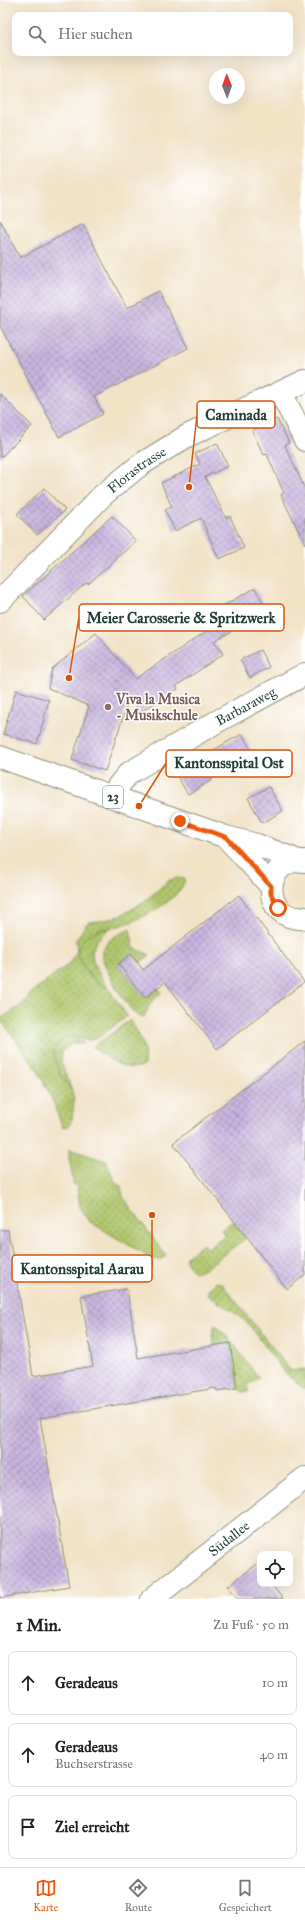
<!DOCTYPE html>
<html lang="de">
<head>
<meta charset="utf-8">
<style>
	body { margin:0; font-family:"IM FELL Great Primer",serif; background:#f2f2f2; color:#202124 }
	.controls { position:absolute; right:12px; bottom:12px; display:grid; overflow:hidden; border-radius:8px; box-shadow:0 4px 16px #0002 }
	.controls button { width:36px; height:36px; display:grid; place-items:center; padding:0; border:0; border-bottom:1px solid #e0e0e0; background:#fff; color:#202124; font:20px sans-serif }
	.compass { position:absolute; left:209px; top:68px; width:36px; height:36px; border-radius:50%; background:#fff; box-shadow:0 4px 16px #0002; rotate:359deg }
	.stop { position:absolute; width:12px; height:12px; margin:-9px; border:3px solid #ea580c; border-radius:50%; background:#fff }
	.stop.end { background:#ea580c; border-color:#fff; box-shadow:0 1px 4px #0008 }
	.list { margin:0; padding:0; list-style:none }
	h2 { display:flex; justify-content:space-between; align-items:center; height:52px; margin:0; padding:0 16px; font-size:17px }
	h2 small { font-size:13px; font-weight:400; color:#757577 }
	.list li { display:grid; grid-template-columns:26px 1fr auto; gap:12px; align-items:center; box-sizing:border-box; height:64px; margin:0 8px 8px; padding:0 8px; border:1px solid #e0e0e0; border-radius:8px }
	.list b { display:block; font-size:15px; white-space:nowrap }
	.list p { margin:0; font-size:13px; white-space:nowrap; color:#757577 }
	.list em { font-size:13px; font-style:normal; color:#757577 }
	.icon { flex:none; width:22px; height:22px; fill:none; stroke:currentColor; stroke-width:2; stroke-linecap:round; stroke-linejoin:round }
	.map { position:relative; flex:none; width:305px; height:1599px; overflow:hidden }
	.search { position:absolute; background:#fff; box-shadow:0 4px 16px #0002; left:12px; right:12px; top:12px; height:44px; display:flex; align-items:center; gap:10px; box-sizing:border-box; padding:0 14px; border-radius:8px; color:#757577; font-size:15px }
	.sheet { height:268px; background:#fff }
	nav { display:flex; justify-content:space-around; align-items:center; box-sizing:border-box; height:56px; border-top:1px solid #e0e0e0; background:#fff; font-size:11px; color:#757577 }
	nav a { display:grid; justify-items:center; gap:2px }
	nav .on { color:#ea580c }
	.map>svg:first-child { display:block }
</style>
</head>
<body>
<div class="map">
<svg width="305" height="1599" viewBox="0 0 305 1599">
	<defs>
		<pattern id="grass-dots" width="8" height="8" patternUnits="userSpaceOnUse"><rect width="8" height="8" fill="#afc56a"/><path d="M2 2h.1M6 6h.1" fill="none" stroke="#8ea158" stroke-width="1.8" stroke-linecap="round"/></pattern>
		<pattern id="garden-furrows" width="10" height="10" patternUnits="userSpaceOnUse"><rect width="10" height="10" fill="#afc56a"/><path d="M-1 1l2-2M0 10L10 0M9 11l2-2" fill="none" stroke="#8ea158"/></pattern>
		<pattern id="building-cross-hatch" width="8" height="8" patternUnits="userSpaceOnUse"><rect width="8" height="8" fill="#cab5df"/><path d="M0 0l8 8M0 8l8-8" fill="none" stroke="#a394b6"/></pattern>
	</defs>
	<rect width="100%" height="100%" fill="#fff"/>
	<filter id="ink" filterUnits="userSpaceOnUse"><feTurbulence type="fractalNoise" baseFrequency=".025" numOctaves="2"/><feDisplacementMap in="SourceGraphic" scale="8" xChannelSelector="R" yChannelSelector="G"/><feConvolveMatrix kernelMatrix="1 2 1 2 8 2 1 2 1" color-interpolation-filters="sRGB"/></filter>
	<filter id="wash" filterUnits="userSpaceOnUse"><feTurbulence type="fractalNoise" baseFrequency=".012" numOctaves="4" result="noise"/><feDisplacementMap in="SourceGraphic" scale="16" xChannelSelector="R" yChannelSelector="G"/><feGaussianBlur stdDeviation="0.9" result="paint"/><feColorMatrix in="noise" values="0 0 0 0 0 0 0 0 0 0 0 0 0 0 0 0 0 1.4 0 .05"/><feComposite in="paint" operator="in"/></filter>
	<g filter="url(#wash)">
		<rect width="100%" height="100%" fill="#f2e2c6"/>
		<path fill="url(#grass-dots)" stroke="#67814f" d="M 177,878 L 185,879 C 182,902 122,930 101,929 L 77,951 L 82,964 L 88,974 L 98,983 L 108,988 L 127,1016 L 98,1038 L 87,1041 L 74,1036 L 56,1045 L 60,1075 L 72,1091 L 74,1101 L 72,1119 L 69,1126 L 63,1128 L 52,1099 L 36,1067 L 0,1019 L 22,1005 L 31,993 L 69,964 L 77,951 L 76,940 L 88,922 C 118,920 128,913 152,895 C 160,889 167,879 177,878 Z
			M 130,929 L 134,948 L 150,955 L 140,963 L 132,953 L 118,964 L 145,998 L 158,988 L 161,993 L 150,1004 L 144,1017 C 143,1017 139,1016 138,1016 C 128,1009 100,964 102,952 C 105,939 120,934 130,929 Z
			M 130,1020 C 139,1034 147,1047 144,1065 C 126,1074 108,1058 93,1047 Z
			M 69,1149 L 106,1161 L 116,1184 L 121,1186 L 123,1197 L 166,1256 L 159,1260 L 147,1256 L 90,1222 L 80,1207 L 77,1185 L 74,1185 L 69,1158 Z
			M 233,1221 L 246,1238 L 203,1270 L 194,1272 L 186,1262 L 186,1257 L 203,1244 L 207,1249 L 225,1235 L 221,1230 Z
			M 215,1325 L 229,1338 L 259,1378 L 247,1385 L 249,1391 L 243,1392 L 237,1388 L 230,1343 L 214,1345 L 212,1333 Z"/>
		<path fill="url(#garden-furrows)" stroke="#67814f" d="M 101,929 L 109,929 C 81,950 93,964 108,988 C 91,980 83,968 77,951 C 82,939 88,934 101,929 Z
			M 74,1036 L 84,1044 L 72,1043 L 62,1052 L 61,1062 L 72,1091 L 60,1075 L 53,1051 L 63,1038 Z
			M 217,1282 L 222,1284 L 291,1371 L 305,1369 L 305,1389 C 280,1374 267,1346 249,1325 C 237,1312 223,1306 209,1296 L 208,1289 Z"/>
		<g id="blocks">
			<path fill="url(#building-cross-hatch)" d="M 0,220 L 20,258 L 83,224 L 127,308 L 158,291 L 188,348 L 94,397 L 103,414 L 59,437 L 0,326 Z
				M 0,394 L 32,426 L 0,458 Z
				M 277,419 L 289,443 L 285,445 L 305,489 L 305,544 L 281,495 L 284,493 L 267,454 L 264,455 L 252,431 Z
				M 217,443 L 228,466 L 205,477 L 226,518 L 230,516 L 244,548 L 219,559 L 201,518 L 175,531 L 165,510 L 172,507 L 161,483 L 200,464 L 195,454 Z
				M 44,488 L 65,510 L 37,535 L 17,514 Z
				M 112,516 L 136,541 L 88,584 L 86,583 L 44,620 L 23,596 Z
				M 255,588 L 268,611 L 214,641 L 223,654 L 176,686 L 178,689 L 140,712 L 130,696 L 105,771 L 72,760 L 89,706 L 48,688 L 52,669 L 96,633 L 135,679 L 229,616 L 223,606 Z
				M 260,650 L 269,667 L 250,678 L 240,660 Z
				M 16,690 L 49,700 L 37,744 L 3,734 Z
				M 242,734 L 253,753 L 210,776 L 212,780 L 188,794 L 173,770 L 198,755 L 199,758 Z
				M 269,787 L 283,811 L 262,823 L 248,798 Z
				M 239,895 L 304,982 L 217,1049 L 165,982 L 145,998 L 118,964 L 131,954 L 143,970 Z
				M 305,1041 L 305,1275 L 287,1289 L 173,1143 Z
				M 0,1230 L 8,1230 L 33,1376 L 93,1366 L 81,1296 L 127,1289 L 138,1358 L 230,1343 L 237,1388 L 217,1391 L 216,1388 L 40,1418 L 69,1586 L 0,1598 Z
				M 260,1562 L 260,1584 L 271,1584 L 283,1599 L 238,1599 L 228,1586 Z"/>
		</g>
	</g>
	<g filter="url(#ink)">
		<use href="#blocks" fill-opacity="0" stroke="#88907d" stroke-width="1"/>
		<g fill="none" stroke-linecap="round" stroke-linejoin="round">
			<defs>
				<g id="minor">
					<path d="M 281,393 L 305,440"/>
					<path id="s1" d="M 0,601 L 103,495 L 140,465 L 187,436 L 305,381"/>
					<path id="s2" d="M 112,797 L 119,785 L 129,773 L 218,721 L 305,674"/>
					<path id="s3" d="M 152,1599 L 305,1478"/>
				</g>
				<path id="major" d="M 0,757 L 226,837 L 257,845 L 296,860
					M 226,837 L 271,886
					M 304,861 C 261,857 260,922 305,918"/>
			</defs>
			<use href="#minor" stroke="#88907d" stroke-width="24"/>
			<use href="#major" stroke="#88907d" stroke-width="24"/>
			<use href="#minor" stroke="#fff" stroke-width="22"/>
			<use href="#major" stroke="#fff" stroke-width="22"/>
		</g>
	</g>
	<g fill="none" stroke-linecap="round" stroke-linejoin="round" filter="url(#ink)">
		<path stroke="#ea580c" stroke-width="5" d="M 180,821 L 226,837 L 271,886 L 271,894 L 278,908"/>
	</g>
	<circle fill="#8d6e63" stroke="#fff" stroke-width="1.5" cx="108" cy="707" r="4"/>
	<g text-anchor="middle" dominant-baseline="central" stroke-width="3" stroke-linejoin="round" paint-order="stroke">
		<rect fill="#fff" stroke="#627771" stroke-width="1" x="103" y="786" width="20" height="22" rx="3"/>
		<g font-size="13" font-weight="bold" fill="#1f3d34">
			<text x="113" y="797">23</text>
		</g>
		<g font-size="14" fill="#1f3d34" stroke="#fff">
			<text stroke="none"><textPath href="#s1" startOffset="190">Florastrasse</textPath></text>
			<text stroke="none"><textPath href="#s2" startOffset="164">Barbaraweg</textPath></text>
			<text stroke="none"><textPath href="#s3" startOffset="98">Südallee</textPath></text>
		</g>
		<g font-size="14" font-weight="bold" fill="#785e54" stroke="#fff" text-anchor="start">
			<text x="116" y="699">Viva la Musica<tspan x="116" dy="16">- Musikschule</tspan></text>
		</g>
	</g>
	<path fill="none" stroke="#d45610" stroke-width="1.5" d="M189 487L197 415M69 678L79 617M139 806L166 763M152 1215L152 1268"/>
	<g fill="#d45610" stroke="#fff" stroke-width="1.5">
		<circle cx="189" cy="487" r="4"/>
		<circle cx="69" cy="678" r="4"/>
		<circle cx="139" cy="806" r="4"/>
		<circle cx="152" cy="1215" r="4"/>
	</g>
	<g fill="#fff" stroke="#d45610" stroke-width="1.5">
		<rect x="197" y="401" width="78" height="27" rx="4"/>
		<rect x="79" y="604" width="205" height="27" rx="4"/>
		<rect x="166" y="750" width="126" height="27" rx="4"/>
		<rect x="12" y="1255" width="140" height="27" rx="4"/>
	</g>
	<g font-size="15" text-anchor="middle" font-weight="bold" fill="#1f3d34">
		<text x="236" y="420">Caminada</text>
		<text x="181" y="623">Meier Carosserie &amp; Spritzwerk</text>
		<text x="229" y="768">Kantonsspital Ost</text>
		<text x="82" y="1274">Kantonsspital Aarau</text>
	</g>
</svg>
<div class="controls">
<button><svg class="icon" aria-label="locate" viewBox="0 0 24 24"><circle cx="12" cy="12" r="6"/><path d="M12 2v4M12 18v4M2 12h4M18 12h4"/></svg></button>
</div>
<svg class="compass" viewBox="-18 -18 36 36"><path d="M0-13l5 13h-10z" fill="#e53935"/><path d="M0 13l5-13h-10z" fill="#757577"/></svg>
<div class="stop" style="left:278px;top:908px"></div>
<div class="stop end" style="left:180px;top:821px"></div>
<div class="search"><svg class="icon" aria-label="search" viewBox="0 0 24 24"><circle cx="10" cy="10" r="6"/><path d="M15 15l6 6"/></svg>Hier suchen</div>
</div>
<section class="sheet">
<h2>1 Min.<small>Zu Fuß · 50 m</small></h2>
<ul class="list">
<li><svg class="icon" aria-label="ahead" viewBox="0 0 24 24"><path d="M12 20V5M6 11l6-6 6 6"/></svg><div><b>Geradeaus</b></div><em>10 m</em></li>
<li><svg class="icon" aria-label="ahead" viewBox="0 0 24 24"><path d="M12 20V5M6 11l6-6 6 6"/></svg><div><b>Geradeaus</b><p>Buchserstrasse</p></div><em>40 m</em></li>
<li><svg class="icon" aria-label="arrive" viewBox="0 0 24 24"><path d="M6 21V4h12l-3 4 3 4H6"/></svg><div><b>Ziel erreicht</b></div></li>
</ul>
</section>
<nav>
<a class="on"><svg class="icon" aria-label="map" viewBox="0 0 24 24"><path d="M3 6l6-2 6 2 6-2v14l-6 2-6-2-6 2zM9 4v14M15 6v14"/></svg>Karte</a>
<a><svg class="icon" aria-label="directions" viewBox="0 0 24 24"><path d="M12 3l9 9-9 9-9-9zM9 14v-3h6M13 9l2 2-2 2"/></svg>Route</a>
<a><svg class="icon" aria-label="saved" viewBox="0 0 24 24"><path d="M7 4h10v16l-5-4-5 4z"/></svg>Gespeichert</a>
</nav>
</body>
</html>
